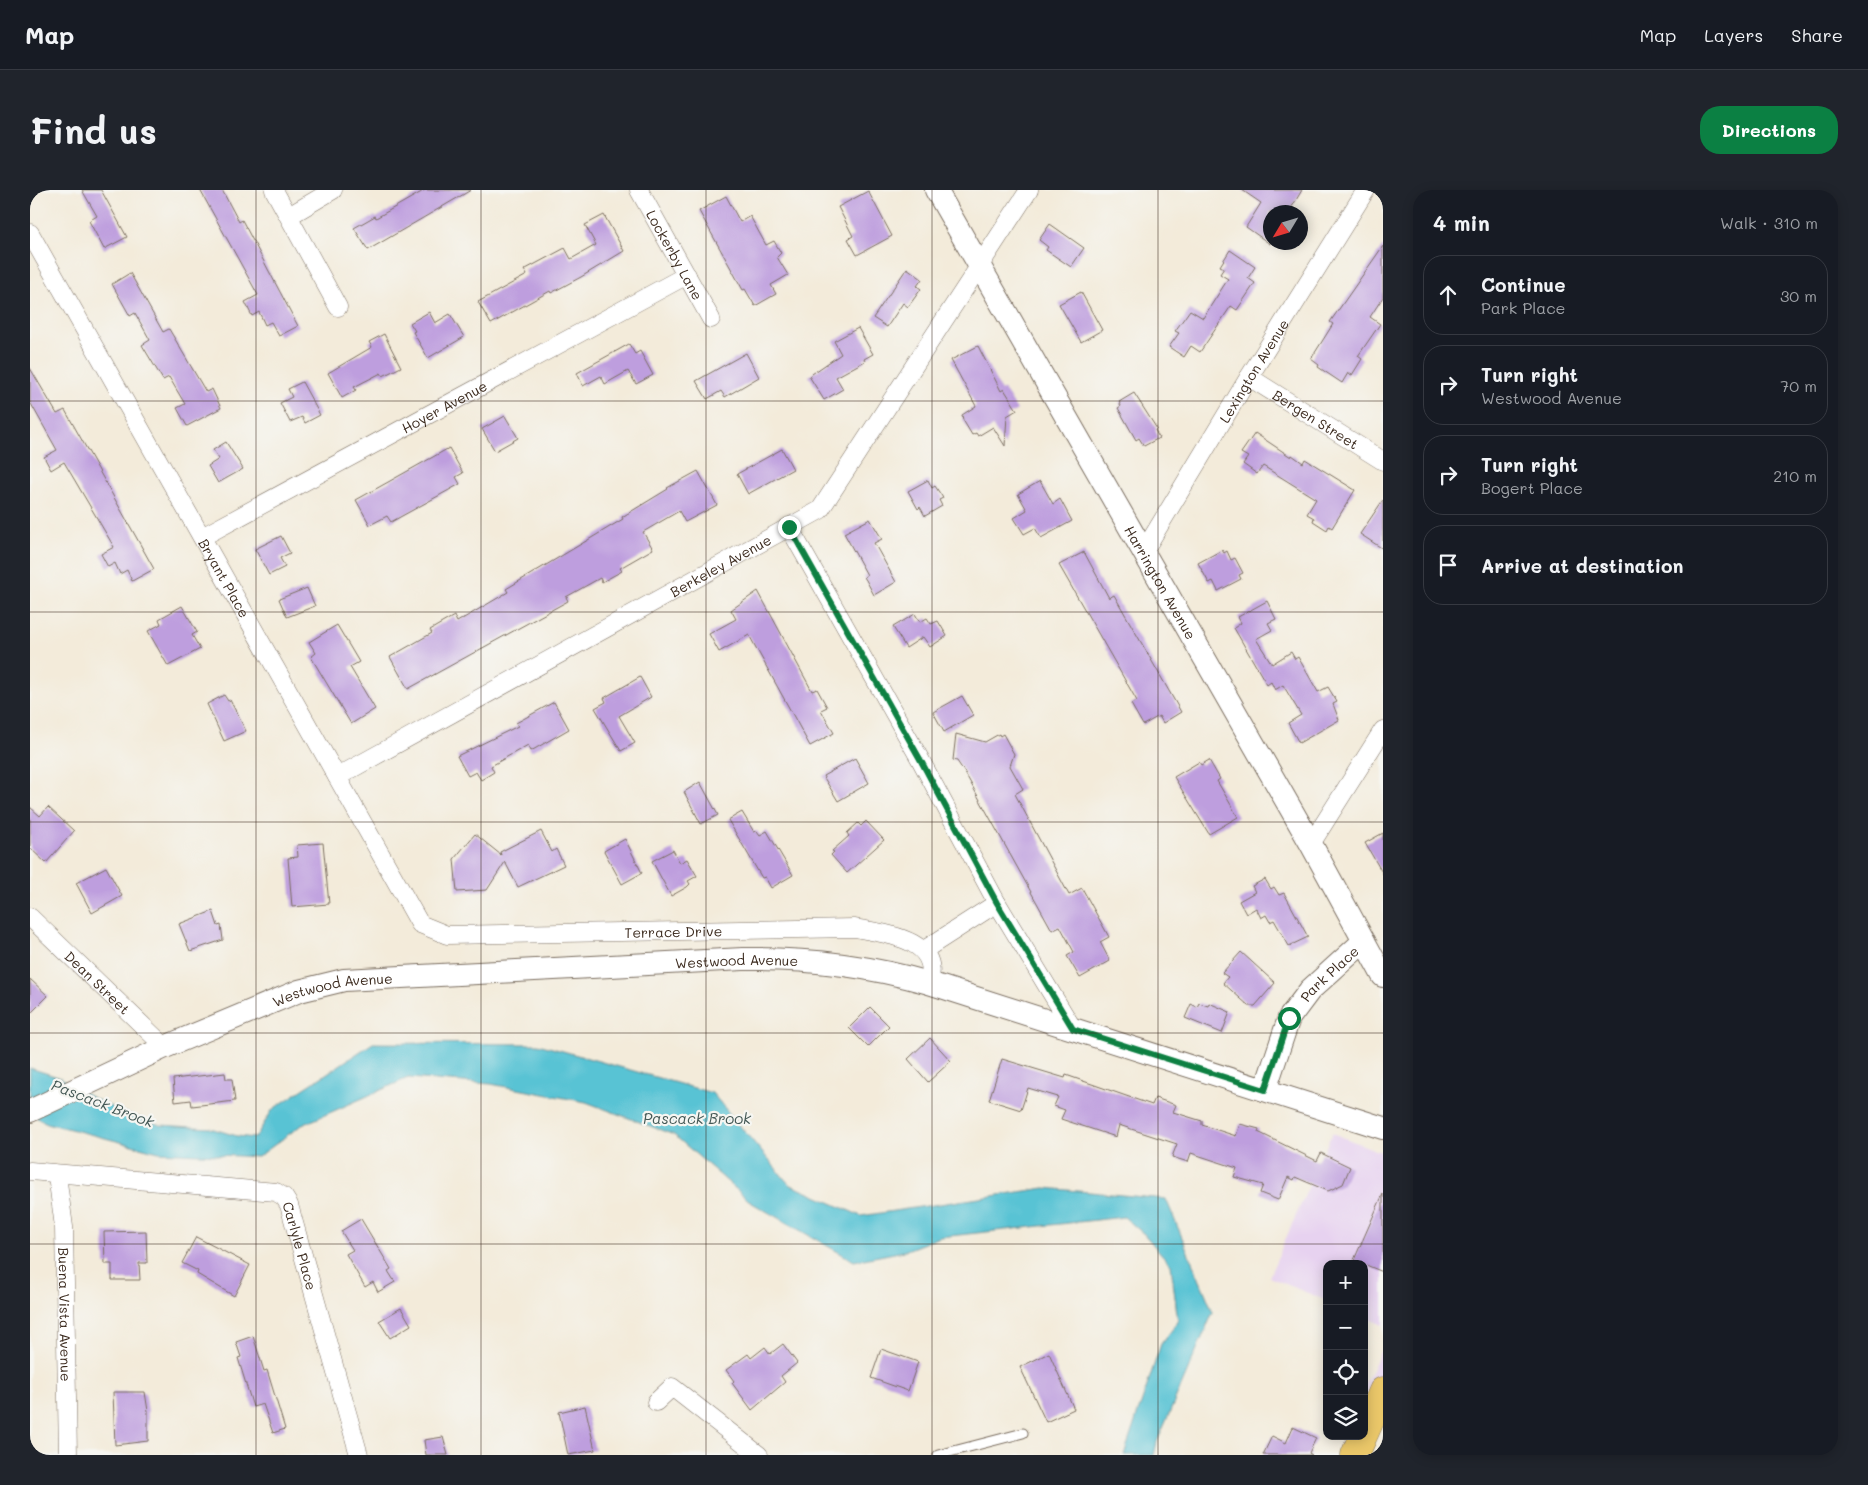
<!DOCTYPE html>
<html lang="en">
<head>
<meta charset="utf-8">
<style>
	body { margin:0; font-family:Mali,sans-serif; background:#20242c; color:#f1f3f6 }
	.controls { position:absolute; right:15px; bottom:15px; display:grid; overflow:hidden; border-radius:10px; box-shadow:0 2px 12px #0003 }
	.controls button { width:45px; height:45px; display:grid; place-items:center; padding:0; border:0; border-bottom:1px solid #363941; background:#171b24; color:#f1f3f6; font:25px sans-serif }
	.compass { position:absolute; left:1233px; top:15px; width:45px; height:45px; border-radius:50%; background:#171b24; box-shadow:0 2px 12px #0003; rotate:232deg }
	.stop { position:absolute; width:15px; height:15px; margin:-11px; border:4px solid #0b8043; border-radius:50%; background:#fff }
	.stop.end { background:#0b8043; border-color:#fff; box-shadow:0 1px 5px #0008 }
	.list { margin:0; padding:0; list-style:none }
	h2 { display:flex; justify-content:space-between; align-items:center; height:65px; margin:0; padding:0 20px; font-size:21px }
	h2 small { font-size:16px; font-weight:400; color:#9ea1a6 }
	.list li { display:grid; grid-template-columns:32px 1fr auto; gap:15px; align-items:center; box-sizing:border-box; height:80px; margin:0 10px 10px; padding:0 10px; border:1px solid #363941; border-radius:20px }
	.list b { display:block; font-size:19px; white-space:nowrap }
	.list p { margin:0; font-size:16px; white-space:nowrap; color:#9ea1a6 }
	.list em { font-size:16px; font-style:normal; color:#9ea1a6 }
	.icon { flex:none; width:28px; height:28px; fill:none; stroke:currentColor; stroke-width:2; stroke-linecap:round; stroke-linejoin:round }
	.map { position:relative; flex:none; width:1353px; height:1265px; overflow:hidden; border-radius:20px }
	header { display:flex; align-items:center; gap:30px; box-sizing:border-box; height:70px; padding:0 25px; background:#171b24; border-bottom:1px solid #363941 }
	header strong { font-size:24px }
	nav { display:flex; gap:28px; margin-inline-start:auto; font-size:18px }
	.intro { display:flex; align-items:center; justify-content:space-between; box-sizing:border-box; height:120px; padding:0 30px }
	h1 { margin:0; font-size:35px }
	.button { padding:12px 22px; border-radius:20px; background:#0b8043; color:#fff; font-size:18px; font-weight:700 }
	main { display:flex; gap:30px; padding:0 30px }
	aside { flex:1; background:#171b24; border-radius:20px; box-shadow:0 2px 12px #0003 }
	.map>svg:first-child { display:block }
</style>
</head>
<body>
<header>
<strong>Map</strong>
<nav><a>Map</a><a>Layers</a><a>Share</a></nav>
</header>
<div class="intro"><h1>Find us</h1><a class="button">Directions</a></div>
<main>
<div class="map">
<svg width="1353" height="1265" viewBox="0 0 1353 1265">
	<rect width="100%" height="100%" fill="#f6f6f2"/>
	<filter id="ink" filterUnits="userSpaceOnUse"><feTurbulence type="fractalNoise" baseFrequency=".02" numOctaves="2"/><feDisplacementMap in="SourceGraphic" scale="10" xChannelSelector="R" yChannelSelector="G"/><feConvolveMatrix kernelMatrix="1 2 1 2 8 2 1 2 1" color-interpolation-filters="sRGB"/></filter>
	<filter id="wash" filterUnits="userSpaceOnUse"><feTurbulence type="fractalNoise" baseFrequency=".0096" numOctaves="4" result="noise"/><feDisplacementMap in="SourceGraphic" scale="20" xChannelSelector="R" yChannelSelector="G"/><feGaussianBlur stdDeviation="1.12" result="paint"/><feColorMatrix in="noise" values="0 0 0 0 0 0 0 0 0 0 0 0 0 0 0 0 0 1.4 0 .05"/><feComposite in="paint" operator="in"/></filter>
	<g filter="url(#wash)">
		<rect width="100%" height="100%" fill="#f3ebda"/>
		<path fill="#e7d2f0" d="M 1302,943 L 1353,963 L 1353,1135 L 1334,1127 L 1334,1074 L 1297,1074 L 1297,1111 L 1239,1087 Z
			M 1353,1156 L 1353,1211 L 1334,1202 L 1334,1197 Z"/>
		<path fill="#59c3d4" stroke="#4a7679" d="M 343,853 L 508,854 L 682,903 L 759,994 L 831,1026 L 1015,998 L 1136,1009 L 1183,1122 L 1127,1252 L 1124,1265 L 1094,1265 L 1131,1154 L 1148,1132 L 1141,1075 L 1114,1044 L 1094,1027 L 910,1047 L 874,1061 L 824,1071 L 722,1013 L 644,945 L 556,912 L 461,894 L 378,888 L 270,936 L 228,967 L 129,962 L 17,933 L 0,924 L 0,878 L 31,888 L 63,908 L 88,920 L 130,935 L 180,938 L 207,946 L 225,948 L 243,919 Z"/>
		<g id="blocks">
			<path fill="#be9ede" d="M 52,0 L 71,0 L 97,47 L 74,59 L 59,31 L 67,26 Z
				M 170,0 L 192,0 L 209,32 L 212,30 L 268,136 L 249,146 L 241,132 L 235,135 L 229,122 L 222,126 L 215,112 L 228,105 Z
				M 395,0 L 441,0 L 338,60 L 324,38 L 345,26 L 346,28 Z
				M 1212,0 L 1272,0 L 1259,22 L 1240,22 L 1240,54 L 1216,37 L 1231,13 Z
				M 838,1 L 862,46 L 827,65 L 818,49 L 823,46 L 808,17 Z
				M 696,6 L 710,32 L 720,26 L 736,55 L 744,51 L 751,63 L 747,67 L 758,85 L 741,95 L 746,104 L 725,116 L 715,99 L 713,100 L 669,21 Z
				M 574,25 L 594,61 L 551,87 L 521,103 L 520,101 L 461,134 L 448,112 L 497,85 L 494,80 L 535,58 L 541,69 L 566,55 L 555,35 Z
				M 1020,34 L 1054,58 L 1041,77 L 1016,60 L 1018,57 L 1009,50 Z
				M 1353,56 L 1353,107 L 1340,127 L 1350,134 L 1328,166 L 1332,169 L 1322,185 L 1318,183 L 1312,193 L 1288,177 L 1289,175 L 1281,169 L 1303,134 L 1300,132 Z
				M 1200,60 L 1225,77 L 1218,88 L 1225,93 L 1207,120 L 1201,116 L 1170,162 L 1161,156 L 1154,167 L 1139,157 L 1149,143 L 1145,141 L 1160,120 L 1173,128 L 1198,89 L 1190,84 L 1194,78 L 1190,76 Z
				M 877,78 L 892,89 L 887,96 L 891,99 L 878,117 L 873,113 L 857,137 L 843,128 Z
				M 100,83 L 133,142 L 139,139 L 176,202 L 182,199 L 191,218 L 157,236 L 147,218 L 155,214 L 139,187 L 133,190 L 112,155 L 120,150 L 105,123 L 100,126 L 82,94 Z
				M 1051,102 L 1072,140 L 1051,152 L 1029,114 Z
				M 399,122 L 405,133 L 420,124 L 434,147 L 398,168 L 383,142 L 385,141 L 380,133 Z
				M 828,138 L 843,164 L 834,169 L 835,171 L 806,187 L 813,199 L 794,210 L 779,186 L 811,164 L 804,151 Z
				M 354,144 L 371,177 L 353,186 L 351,183 L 324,197 L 326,200 L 312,208 L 298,183 L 342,157 L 339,152 Z
				M 599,154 L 605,164 L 610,161 L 623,185 L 606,194 L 598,181 L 575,194 L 571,186 L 553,196 L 547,183 Z
				M 948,156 L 971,201 L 974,199 L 987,220 L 977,226 L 975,256 L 963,237 L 948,246 L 946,243 L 942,245 L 933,230 L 932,225 L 946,216 L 921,170 Z
				M 716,163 L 729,187 L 695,207 L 691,201 L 677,209 L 666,191 Z
				M 0,178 L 27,224 L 35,220 L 124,379 L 102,391 L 97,380 L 90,384 L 85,373 L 78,377 L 71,364 L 84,357 L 34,272 L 21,280 L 14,267 L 27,260 L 0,212 Z
				M 272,192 L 290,225 L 275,233 L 272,227 L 260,232 L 250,213 L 262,207 L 258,199 Z
				M 1104,203 L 1127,239 L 1125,240 L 1129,248 L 1114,256 L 1109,248 L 1106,250 L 1088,218 L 1091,216 L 1089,212 Z
				M 475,226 L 488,248 L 465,261 L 452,239 Z
				M 1225,243 L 1261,267 L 1262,265 L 1273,273 L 1275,269 L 1325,300 L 1302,338 L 1299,336 L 1297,340 L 1283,331 L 1284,328 L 1277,324 L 1286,309 L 1233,276 L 1227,284 L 1213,274 L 1218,267 L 1211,263 Z
				M 196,252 L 213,279 L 188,293 L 178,276 L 189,269 L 183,260 Z
				M 419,258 L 433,283 L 426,287 L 430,294 L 361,332 L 357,326 L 340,335 L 326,310 Z
				M 752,259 L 763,279 L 718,304 L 707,284 Z
				M 668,281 L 687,315 L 655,332 L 649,321 L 613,342 L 623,359 L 590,378 L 592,381 L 572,392 L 570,388 L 536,407 L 538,411 L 378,499 L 360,467 L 402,443 L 400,440 L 424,426 L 427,432 L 478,402 L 476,399 L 593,329 L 592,327 L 638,299 L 637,298 Z
				M 898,290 L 902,298 L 905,296 L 913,308 L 909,310 L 912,316 L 895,326 L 890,317 L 888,319 L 878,301 Z
				M 1010,291 L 1023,314 L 1030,309 L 1042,331 L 1011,348 L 1005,338 L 994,344 L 984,328 L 997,320 L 988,304 Z
				M 1353,310 L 1353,359 L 1330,344 Z
				M 840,329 L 852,349 L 844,353 L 866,392 L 844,405 L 836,390 L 834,387 L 837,385 L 814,343 Z
				M 251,346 L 260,363 L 250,368 L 255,377 L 239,385 L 225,359 Z
				M 1192,360 L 1194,363 L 1197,361 L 1201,370 L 1205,368 L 1213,383 L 1209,385 L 1211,389 L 1188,401 L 1183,391 L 1179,393 L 1168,373 Z
				M 1054,362 L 1079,408 L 1084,405 L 1151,522 L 1133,533 L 1129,526 L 1113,535 L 1101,514 L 1107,511 L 1029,375 Z
				M 277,398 L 285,416 L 257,427 L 249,409 Z
				M 728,401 L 782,501 L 787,499 L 797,517 L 791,520 L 804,543 L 780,556 L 719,445 L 689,462 L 679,444 L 706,429 L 701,420 Z
				M 1237,411 L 1246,429 L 1238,433 L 1242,440 L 1226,449 L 1242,474 L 1261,462 L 1265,469 L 1268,467 L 1288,502 L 1298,497 L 1307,512 L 1303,514 L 1309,530 L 1269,553 L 1258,533 L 1271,525 L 1253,495 L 1245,500 L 1241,492 L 1237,495 L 1204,438 L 1211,433 L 1208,427 Z
				M 152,416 L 167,442 L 162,445 L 170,459 L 138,476 L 118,441 L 131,434 L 129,429 Z
				M 885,424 L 890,432 L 897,428 L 901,434 L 908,431 L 917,446 L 900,457 L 893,447 L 876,458 L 863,437 Z
				M 307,435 L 329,472 L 320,477 L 345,519 L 321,534 L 281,467 L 286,463 L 279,452 Z
				M 610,487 L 621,507 L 589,526 L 605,553 L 591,561 L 565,518 L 576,512 L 574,508 Z
				M 194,505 L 198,511 L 200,510 L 216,541 L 194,551 L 177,514 Z
				M 932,506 L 943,525 L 914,542 L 903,522 Z
				M 524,512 L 539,539 L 501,561 L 498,555 L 461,576 L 464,582 L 451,590 L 446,582 L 438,586 L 427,566 L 488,536 L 486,533 Z
				M 926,544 L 955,552 L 969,544 L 970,546 L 973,544 L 984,564 L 980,576 L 993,599 L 985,604 L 1039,705 L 1052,698 L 1079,747 L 1070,752 L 1080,771 L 1050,788 L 1037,766 L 1044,762 L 1030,736 L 1022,740 L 935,583 L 927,571 L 923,570 Z
				M 825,568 L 839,593 L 808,611 L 793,586 Z
				M 1179,570 L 1190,589 L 1187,591 L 1208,627 L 1179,644 L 1144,587 L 1169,572 L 1171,575 Z
				M 670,592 L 688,625 L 671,634 L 654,602 Z
				M 0,617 L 10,626 L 18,617 L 44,641 L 16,673 L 0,658 Z
				M 712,622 L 724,642 L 727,641 L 730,645 L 737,641 L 763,685 L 741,698 L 735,687 L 732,688 L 698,630 Z
				M 836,631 L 854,650 L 817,683 L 801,665 L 804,662 L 802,661 L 819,646 L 817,643 L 828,633 L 831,636 Z
				M 511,641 L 522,662 L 526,659 L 534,675 L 488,697 L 475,672 L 457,700 L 427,702 L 424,669 L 445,644 L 471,665 L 470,662 Z
				M 1353,643 L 1353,684 L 1335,653 Z
				M 595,649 L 612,683 L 592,694 L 574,661 Z
				M 293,653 L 299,714 L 262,717 L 258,668 L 268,667 L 267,655 Z
				M 643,660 L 650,673 L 657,669 L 667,686 L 658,691 L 660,694 L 657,697 L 641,706 L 622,671 Z
				M 76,677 L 92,706 L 62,723 L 46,693 Z
				M 1235,689 L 1241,699 L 1244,697 L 1249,705 L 1254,703 L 1278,747 L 1259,756 L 1244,730 L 1240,732 L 1236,725 L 1231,728 L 1226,718 L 1216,724 L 1209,711 L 1225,702 L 1222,696 Z
				M 183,721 L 188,736 L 191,735 L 193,750 L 160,761 L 149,734 Z
				M 1211,762 L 1245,793 L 1225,816 L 1219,816 L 1193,793 L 1198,787 L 1192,783 Z
				M 0,789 L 18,806 L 0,824 Z
				M 1169,813 L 1178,816 L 1179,813 L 1200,822 L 1192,843 L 1155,828 L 1161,814 L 1167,817 Z
				M 840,817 L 859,836 L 838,857 L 819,838 Z
				M 900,848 L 921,871 L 898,892 L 878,869 Z
				M 972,869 L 1035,888 L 1036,885 L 1122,915 L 1125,908 L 1146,915 L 1143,922 L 1172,931 L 1172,935 L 1206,946 L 1210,934 L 1229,939 L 1228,942 L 1287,971 L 1291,963 L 1320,977 L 1313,994 L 1298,1001 L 1265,987 L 1264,990 L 1258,987 L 1248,1010 L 1230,1003 L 1233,995 L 1204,987 L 1207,978 L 1161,963 L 1158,972 L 1142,967 L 1147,954 L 1089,935 L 1086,947 L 1031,929 L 1035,920 L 1024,916 L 1028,907 L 998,898 L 991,920 L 959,910 Z
				M 195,883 L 196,889 L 202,889 L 205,911 L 162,916 L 161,910 L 145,912 L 143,889 Z
				M 1353,1004 L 1353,1082 L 1324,1070 Z
				M 331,1029 L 361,1079 L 358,1081 L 365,1092 L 348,1102 L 343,1092 L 335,1097 L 316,1064 L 323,1060 L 311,1041 Z
				M 116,1041 L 117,1073 L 109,1073 L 110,1090 L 82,1090 L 82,1074 L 75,1074 L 74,1042 Z
				M 166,1047 L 220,1075 L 204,1106 L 167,1084 L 168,1081 L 152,1073 Z
				M 371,1118 L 381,1135 L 360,1148 L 349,1131 Z
				M 223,1146 L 234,1181 L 237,1180 L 255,1239 L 243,1243 L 233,1214 L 223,1217 L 208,1168 L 211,1167 L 206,1152 Z
				M 753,1154 L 767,1173 L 751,1186 L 755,1192 L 722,1220 L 702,1193 L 704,1191 L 696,1180 L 718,1164 L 721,1168 L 735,1157 L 740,1164 Z
				M 851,1159 L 888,1172 L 878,1201 L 841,1188 Z
				M 1019,1163 L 1044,1219 L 1016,1232 L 990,1177 Z
				M 83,1202 L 115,1202 L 118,1221 L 118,1251 L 85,1255 Z
				M 555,1216 L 565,1260 L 538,1265 L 529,1222 Z
				M 1263,1237 L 1286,1248 L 1279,1263 L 1282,1265 L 1233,1265 L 1242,1246 L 1256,1253 Z
				M 413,1247 L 418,1265 L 396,1265 L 394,1250 Z"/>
		</g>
	</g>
	<g filter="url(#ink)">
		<use href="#blocks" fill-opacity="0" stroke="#7b6e60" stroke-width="1"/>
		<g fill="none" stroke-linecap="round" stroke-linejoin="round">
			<defs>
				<path id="service" d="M 908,1265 L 993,1243"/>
				<g id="minor">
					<path d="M 244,0 L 308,117"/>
					<path id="s1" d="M 609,0 L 681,129"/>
					<path d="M 259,26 L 303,0"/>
					<path id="s2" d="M 0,43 L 390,734 L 417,745 L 825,738 C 857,744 911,749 899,793"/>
					<path id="s3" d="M 1219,187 L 1353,271"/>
					<path d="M 759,337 L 890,569 L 967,713 L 1043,839"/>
					<path id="s4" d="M 172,347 L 657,85"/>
					<path id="s5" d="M 1114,361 L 1219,187 L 1336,0"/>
					<path id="s6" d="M 307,587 L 790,320 L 999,0"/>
					<path d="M 1281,654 L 1353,540"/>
					<path id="s7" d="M 0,727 L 135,857"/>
					<path d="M 894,760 L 967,713"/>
					<path id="s8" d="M 0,981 L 246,1002 L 254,1007 L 259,1015 L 329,1265"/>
					<path id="s9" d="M 27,985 L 34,1037 L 38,1265"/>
					<path d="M 626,1212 L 642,1197 L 729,1265"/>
				</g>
				<g id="tertiary">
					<path id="s10" d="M 906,0 L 1281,654 L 1353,786"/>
					<path id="s11" d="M 1235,900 L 1259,828 L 1280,800 L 1334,751"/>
					<path id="s12" d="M 0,921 L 135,857 L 269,801 L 314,790 L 713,769 C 778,768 837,775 899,793 L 1353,938"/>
				</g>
				<path id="primary" d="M 1334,1244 L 1353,1201
					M 1325,1265 L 1333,1246"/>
			</defs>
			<use href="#service" stroke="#7b6e60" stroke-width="11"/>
			<use href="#minor" stroke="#7b6e60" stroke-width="19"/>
			<use href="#tertiary" stroke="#7b6e60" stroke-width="24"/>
			<use href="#primary" stroke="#7b6e60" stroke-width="29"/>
			<use href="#service" stroke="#fff" stroke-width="9"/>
			<use href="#minor" stroke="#fff" stroke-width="18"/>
			<use href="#tertiary" stroke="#fff" stroke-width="22"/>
			<use href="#primary" stroke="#eac769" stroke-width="28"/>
		</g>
	</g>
	<g fill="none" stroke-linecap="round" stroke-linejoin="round" filter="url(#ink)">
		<path stroke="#0b8043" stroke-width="6" d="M 759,337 L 890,569 L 967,713 L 1043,839 L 1235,900 L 1259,828"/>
	</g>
	<path fill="none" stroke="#3b2a1e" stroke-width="1" stroke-opacity="0.55" d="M 226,0 L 226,1265M 451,0 L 451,1265M 676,0 L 676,1265M 902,0 L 902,1265M 1128,0 L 1128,1265M 0,211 L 1353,211M 0,422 L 1353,422M 0,632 L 1353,632M 0,843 L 1353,843M 0,1054 L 1353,1054"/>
	<g text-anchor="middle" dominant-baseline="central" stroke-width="4.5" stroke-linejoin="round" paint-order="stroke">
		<g font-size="14" fill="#3b2a1e" stroke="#f6f6f2">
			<text stroke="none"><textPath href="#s1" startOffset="74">Lockerby Lane</textPath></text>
			<text stroke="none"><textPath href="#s5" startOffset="211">Lexington Avenue</textPath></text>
			<text stroke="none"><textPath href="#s4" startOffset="275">Hoyer Avenue</textPath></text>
			<text stroke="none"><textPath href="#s3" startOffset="79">Bergen Street</textPath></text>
			<text stroke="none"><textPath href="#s6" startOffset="438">Berkeley Avenue</textPath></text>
			<text stroke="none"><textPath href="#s2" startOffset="396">Bryant Place</textPath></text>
			<text stroke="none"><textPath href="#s10" startOffset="452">Harrington Avenue</textPath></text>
			<text stroke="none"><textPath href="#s2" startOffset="1049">Terrace Drive</textPath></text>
			<text stroke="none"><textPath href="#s12" startOffset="734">Westwood Avenue</textPath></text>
			<text stroke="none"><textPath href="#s11" startOffset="136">Park Place</textPath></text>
			<text stroke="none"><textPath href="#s7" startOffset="94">Dean Street</textPath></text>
			<text stroke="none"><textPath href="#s12" startOffset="328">Westwood Avenue</textPath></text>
			<text stroke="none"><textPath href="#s8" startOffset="308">Carlyle Place</textPath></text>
			<text stroke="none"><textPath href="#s9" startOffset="140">Buena Vista Avenue</textPath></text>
		</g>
		<g font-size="15" font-style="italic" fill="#445855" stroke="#f6f6f2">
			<text transform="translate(73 913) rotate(21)">Pascack Brook</text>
			<text x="667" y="928">Pascack Brook</text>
		</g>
	</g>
</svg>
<div class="controls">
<button>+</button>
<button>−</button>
<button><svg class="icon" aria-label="locate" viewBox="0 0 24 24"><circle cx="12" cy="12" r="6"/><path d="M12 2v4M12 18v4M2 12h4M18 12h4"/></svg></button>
<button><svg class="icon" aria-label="layers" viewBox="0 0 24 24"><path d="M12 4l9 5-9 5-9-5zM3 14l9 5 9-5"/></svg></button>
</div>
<svg class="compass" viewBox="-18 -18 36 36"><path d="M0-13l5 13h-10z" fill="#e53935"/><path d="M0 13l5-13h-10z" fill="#9ea1a6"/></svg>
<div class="stop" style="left:1259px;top:828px"></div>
<div class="stop end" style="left:759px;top:337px"></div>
</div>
<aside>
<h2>4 min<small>Walk · 310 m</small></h2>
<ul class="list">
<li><svg class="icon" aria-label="ahead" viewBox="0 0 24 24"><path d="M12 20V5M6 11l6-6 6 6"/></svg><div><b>Continue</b><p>Park Place</p></div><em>30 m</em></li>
<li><svg class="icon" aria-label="right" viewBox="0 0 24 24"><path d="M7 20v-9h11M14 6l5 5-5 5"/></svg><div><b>Turn right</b><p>Westwood Avenue</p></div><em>70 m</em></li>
<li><svg class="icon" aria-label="right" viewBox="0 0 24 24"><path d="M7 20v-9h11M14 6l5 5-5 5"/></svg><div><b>Turn right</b><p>Bogert Place</p></div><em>210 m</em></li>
<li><svg class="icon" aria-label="arrive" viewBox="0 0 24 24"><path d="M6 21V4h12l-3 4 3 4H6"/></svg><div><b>Arrive at destination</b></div></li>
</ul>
</aside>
</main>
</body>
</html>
